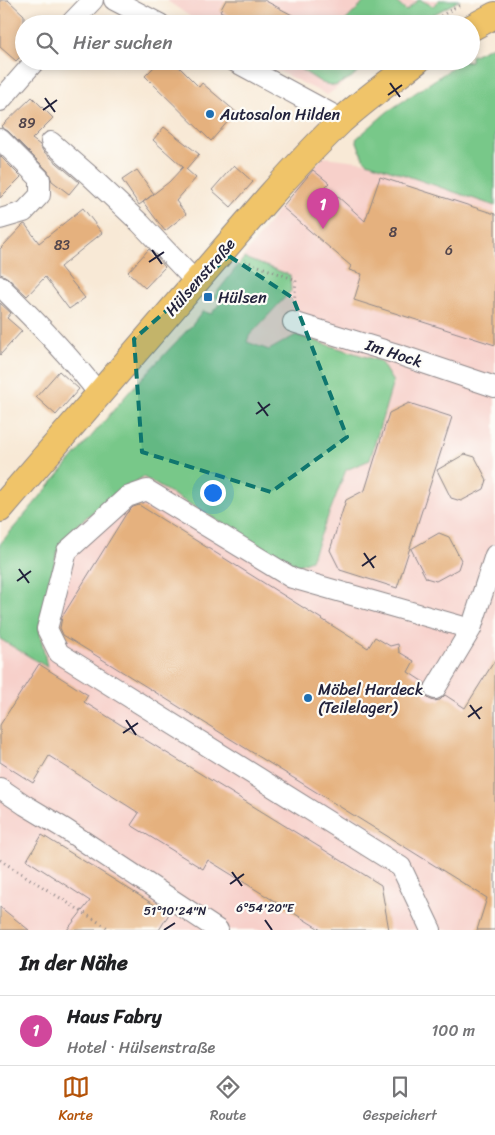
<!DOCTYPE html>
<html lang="de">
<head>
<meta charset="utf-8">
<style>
	body { margin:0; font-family:Sriracha,sans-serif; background:#f2f2f2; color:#202124 }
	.you { position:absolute; left:212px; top:492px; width:18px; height:18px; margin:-12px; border:4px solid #fff; border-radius:50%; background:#1a73e8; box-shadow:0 0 0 8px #1a73e833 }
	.badge { display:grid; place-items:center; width:32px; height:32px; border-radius:50%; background:#b45309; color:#fff; font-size:16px; font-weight:700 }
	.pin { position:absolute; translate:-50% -41px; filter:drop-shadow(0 1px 2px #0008) }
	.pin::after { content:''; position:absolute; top:26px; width:18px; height:15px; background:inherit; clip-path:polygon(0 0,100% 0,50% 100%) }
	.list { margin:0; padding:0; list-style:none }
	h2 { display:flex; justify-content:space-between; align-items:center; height:65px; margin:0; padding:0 20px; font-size:21px }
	h2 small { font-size:16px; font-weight:400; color:#757577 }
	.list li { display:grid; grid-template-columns:32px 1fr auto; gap:15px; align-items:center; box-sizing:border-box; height:70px; padding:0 20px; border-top:1px solid #e0e0e0 }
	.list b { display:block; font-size:19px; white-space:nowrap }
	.list p { margin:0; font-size:16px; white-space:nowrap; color:#757577 }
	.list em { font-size:16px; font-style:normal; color:#757577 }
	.icon { flex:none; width:28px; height:28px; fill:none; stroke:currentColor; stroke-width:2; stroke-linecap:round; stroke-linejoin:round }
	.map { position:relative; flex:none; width:495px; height:930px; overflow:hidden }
	.search { position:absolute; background:#fff; box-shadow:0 2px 8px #0003; left:15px; right:15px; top:15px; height:55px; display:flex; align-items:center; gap:12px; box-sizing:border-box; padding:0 18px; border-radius:28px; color:#757577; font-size:19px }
	.sheet { height:135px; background:#fff }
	nav { display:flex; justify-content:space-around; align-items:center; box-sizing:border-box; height:70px; border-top:1px solid #e0e0e0; background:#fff; font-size:14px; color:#757577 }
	nav a { display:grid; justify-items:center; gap:2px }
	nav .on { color:#b45309 }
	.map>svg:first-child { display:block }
</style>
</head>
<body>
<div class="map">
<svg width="495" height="930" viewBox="0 0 495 930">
	<rect width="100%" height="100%" fill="#fdfcf7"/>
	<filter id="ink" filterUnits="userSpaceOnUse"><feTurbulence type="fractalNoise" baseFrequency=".02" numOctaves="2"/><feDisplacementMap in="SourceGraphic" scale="10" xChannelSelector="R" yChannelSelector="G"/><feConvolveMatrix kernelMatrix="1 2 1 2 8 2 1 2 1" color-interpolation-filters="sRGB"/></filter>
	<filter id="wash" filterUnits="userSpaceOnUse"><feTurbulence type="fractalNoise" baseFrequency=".0096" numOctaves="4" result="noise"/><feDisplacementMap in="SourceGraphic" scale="20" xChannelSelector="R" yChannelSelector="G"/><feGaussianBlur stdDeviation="1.12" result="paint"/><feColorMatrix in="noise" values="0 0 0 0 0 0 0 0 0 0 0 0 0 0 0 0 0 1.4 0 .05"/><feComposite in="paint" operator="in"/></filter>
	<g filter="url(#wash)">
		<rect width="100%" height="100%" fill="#f8e9d6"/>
		<path fill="#f7d0ca" d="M 166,0 L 460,0 L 416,24 L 201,24 Z
			M 258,61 L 369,61 L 352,77 L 327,95 Z
			M 323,157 L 367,162 L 495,206 L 495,930 L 0,930 L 0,544 L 129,392 L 193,324 L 203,311 L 211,314 L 221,302 L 214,296 L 295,188 Z"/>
		<path fill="#78c889" stroke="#4d7562" d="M 366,0 L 394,0 L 406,11 L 418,0 L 421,0 L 433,6 L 439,0 L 460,0 L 416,24 L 342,24 Z
			M 495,45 L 495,206 L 367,162 L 363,158 L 356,139 L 387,112 L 461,62 L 471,61 L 471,56 Z
			M 303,61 L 369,61 L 352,77 L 335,86 L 322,83 L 297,67 Z
			M 244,258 L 290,275 L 291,291 L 249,336 L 247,342 L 269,350 L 296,335 L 380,361 L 393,382 L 370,460 L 346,470 L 311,560 L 296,566 L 143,477 L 109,499 L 77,525 L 59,545 L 39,627 L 47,667 L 0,639 L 0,544 L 129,392 L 193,324 L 203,311 L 211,314 L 221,302 L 214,296 Z"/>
		<g id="blocks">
			<path fill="#e5b17e" d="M 0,0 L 8,0 L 24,15 L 24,53 L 16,61 L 0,47 Z
				M 226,0 L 264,0 L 309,24 L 245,24 L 220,11 Z
				M 160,61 L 173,61 L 199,87 L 202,83 L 236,112 L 211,141 L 145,76 Z
				M 32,97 L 53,118 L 32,139 L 40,145 L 43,151 L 79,182 L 69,194 L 52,181 L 48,171 L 8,131 L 1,127 Z
				M 164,127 L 199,154 L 186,169 L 196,178 L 176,201 L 186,214 L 165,231 L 143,202 L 169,182 L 183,167 L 153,140 Z
				M 0,156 L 21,177 L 0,198 Z
				M 234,165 L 253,182 L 231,207 L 212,190 Z
				M 137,170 L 154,194 L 139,205 L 122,180 Z
				M 313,170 L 329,183 L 326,186 L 365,221 L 380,177 L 495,214 L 495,345 L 354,300 L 362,274 L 349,270 L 351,266 L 282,207 Z
				M 83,208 L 102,233 L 60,267 L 85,298 L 69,309 L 45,277 L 27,296 L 8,278 L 3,275 L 0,274 L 0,249 L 23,225 L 25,224 L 39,243 Z
				M 149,249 L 165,267 L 145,288 L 128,272 Z
				M 0,303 L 11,313 L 7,318 L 22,331 L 0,355 Z
				M 59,371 L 79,389 L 56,415 L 36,397 Z
				M 409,403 L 452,417 L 397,588 L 340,570 L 330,550 L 346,500 L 365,490 L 389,413 Z
				M 465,454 L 475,457 L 487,480 L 484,489 L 461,501 L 451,498 L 437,470 Z
				M 139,505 L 368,648 L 375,637 L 390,646 L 398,644 L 399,652 L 414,661 L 408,672 L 425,683 L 423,688 L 424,694 L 429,699 L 434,701 L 440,700 L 445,695 L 465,708 L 495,660 L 495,930 L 477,930 L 487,898 L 63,635 L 60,628 L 62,617 L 126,514 L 133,507 Z
				M 439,533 L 449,537 L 461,560 L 458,569 L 436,581 L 426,578 L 411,549 Z
				M 39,664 L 88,695 L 84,702 L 381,885 L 389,930 L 321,930 L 208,860 L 203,869 L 131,825 L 139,813 L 49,756 L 33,783 L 0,762 L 0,725 Z
				M 42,835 L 169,914 L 159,930 L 67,930 L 90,901 L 27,860 Z
				M 0,907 L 29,930 L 0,930 Z"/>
		</g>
	</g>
	<g filter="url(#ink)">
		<use href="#blocks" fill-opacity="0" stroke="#8d8688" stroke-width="1"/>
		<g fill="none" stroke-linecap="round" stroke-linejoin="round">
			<defs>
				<path id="minor" d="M 114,0 L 160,24
					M 70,24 L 93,0
					M 234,61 L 343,120
					M 0,101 L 35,61
					M 0,139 L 40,179 L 40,195 L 24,212 L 0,219
					M 51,142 L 89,175 L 140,223 L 196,282
					M 0,286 C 35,320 69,355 99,394
					M 293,322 L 397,354 L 495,387
					M 435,689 L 471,629 L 495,555
					M 0,788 L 25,805 L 65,829 L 218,930
					M 431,930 L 401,867 L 59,653 L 47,629 L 67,551 L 127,497 L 147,490 L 292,578 L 471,629"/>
				<path id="major" d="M 471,28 L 495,15
					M 0,509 L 269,197 C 292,171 316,145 341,121 C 364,100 392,80 417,61"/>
			</defs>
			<use href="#minor" stroke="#8d8688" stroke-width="22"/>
			<use href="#major" stroke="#8d8688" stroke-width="28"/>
			<path stroke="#8d8688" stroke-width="3" stroke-dasharray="1 4" stroke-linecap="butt" d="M 428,24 L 454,8 L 461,5
				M 438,65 L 445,61
				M 245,261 L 296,280 L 294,304
				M 0,860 L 111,930"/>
			<use href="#minor" stroke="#fff" stroke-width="20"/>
			<use href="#major" stroke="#f0c469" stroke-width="26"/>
		</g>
	</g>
	<path fill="#0f766e" fill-opacity="0.2" stroke="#0f766e" stroke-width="4" stroke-dasharray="10 6" stroke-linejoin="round" d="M 229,256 L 293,298 L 347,437 L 271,492 L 142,452 L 134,339 Z"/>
	<path fill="none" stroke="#22223b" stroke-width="2" d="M 390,83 L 400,97M 388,95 L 402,85M 45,98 L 55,112M 43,110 L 57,100M 152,250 L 162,264M 149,262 L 164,252M 258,402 L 268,416M 256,414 L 270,404M 364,553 L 374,568M 362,566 L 376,556M 19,569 L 29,583M 17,581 L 31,571M 470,705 L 480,719M 468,717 L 482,707M 126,720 L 136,735M 123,733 L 138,723M 232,872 L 242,886M 230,884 L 244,874M 265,920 L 272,930M 164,930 L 175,923"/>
	<g fill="#1f6fb2" stroke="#fdfcf7" stroke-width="2">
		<circle cx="210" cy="114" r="5"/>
		<rect x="203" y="292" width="10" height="10" rx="2.5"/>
		<circle cx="308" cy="698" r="5"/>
	</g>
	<g text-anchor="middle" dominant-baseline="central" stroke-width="4.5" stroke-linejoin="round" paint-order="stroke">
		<g font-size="14" fill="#53464c">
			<text x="27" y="123">89</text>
			<text x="393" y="232">8</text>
			<text x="62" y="245">83</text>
			<text x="449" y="250">6</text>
		</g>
		<g font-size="16" fill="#22223b" stroke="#fdfcf7" text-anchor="start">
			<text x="220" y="114">Autosalon Hilden</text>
			<text x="218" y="297">Hülsen</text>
			<text x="318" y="689">Möbel Hardeck<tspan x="318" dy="18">(Teilelager)</tspan></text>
		</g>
		<g font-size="16" fill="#22223b" stroke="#fdfcf7">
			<text transform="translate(200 277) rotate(-49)">Hülsenstraße</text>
			<text transform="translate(394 353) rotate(18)">Im Hock</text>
		</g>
	</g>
	<g font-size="12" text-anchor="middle" fill="#22223b" stroke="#fdfcf7" stroke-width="4.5" stroke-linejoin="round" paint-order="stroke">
		<text x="265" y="912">6°54'20"E</text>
		<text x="175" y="915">51°10'24"N</text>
	</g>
</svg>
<div class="you"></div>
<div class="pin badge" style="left:323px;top:229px;background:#d1479c">1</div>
<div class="search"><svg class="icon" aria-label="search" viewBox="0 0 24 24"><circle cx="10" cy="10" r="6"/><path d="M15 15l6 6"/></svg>Hier suchen</div>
</div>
<section class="sheet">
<h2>In der Nähe<small></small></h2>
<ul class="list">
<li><span class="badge" style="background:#d1479c">1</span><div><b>Haus Fabry</b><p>Hotel · Hülsenstraße</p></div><em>100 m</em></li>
</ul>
</section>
<nav>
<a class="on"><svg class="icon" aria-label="map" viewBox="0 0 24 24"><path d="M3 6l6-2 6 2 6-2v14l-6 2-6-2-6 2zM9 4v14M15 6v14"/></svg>Karte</a>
<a><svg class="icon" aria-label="directions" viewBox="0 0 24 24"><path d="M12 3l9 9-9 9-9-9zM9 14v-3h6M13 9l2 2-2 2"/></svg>Route</a>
<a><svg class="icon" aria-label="saved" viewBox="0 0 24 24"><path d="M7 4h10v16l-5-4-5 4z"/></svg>Gespeichert</a>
</nav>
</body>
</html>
